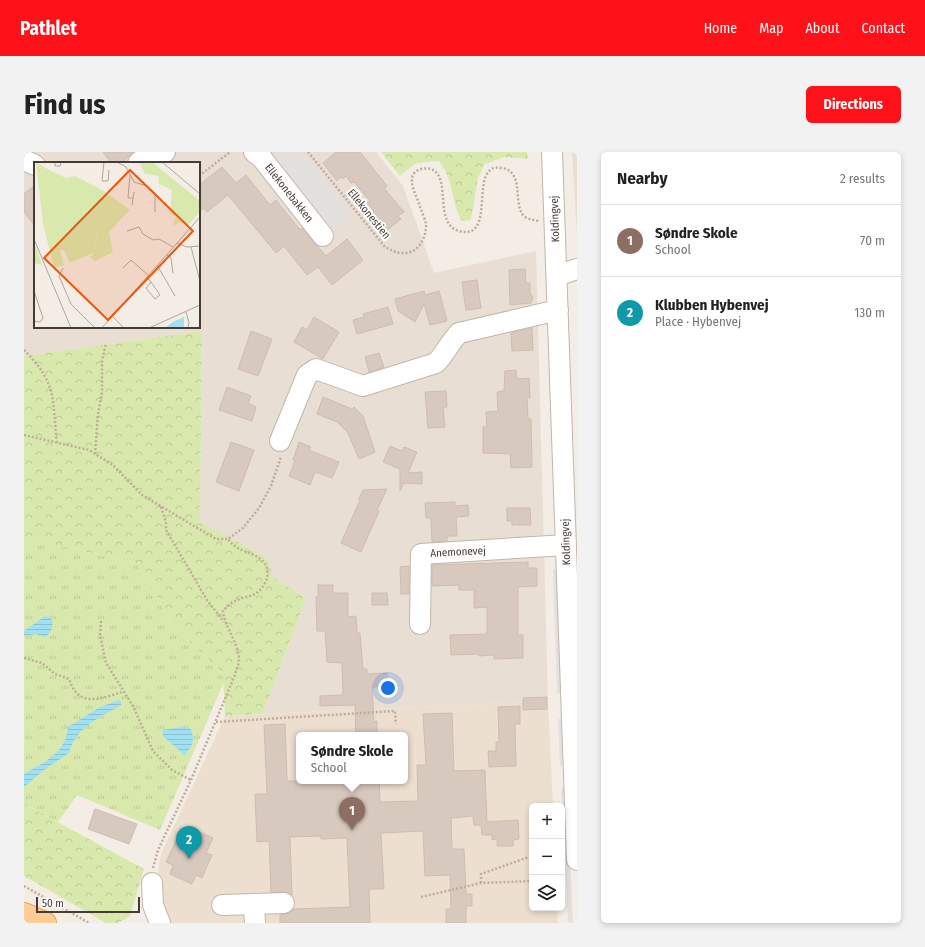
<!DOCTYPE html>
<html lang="en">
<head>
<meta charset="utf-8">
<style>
	body { margin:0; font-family:"Fira Sans Condensed",sans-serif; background:#f2f2f2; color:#222 }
	.controls { position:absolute; right:12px; bottom:12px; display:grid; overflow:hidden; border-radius:6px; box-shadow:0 2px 6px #0003 }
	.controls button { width:36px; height:36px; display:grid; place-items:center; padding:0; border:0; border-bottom:1px solid #e0e0e0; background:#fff; color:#222; font:20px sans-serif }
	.scale { position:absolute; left:12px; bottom:10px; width:104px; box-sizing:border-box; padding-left:4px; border:2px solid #463c35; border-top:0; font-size:11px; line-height:14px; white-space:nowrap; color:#463c35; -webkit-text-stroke:3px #fff; paint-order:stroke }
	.you { position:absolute; left:364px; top:536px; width:14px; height:14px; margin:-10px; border:3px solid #fff; border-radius:50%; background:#1a73e8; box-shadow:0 0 0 6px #1a73e833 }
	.badge { display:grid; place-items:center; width:26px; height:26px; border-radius:50%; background:#ff1119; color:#fff; font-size:13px; font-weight:700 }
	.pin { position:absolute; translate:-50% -33px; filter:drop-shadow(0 1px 2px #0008) }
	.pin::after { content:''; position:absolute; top:21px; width:14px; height:12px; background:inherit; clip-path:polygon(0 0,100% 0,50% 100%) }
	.popup { position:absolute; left:272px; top:580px; width:112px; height:52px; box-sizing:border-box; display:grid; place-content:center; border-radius:6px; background:#fff; filter:drop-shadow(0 1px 3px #0005); font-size:13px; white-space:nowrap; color:#767676 }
	.popup b { font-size:15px; color:#222 }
	.popup::after { content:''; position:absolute; left:50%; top:100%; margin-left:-8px; border:8px solid transparent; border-top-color:#fff }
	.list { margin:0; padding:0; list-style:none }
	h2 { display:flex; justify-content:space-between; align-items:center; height:52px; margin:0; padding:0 16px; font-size:17px }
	h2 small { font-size:13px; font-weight:400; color:#767676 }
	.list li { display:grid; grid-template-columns:26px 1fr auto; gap:12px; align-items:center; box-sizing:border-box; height:72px; padding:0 16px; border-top:1px solid #e0e0e0 }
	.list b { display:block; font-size:15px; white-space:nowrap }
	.list p { margin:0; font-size:13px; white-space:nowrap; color:#767676 }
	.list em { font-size:13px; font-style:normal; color:#767676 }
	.icon { flex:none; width:22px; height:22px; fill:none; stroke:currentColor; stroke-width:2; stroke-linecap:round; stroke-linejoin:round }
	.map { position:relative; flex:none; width:553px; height:771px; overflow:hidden; border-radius:6px }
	header { display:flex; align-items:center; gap:24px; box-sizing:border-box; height:56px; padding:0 20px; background:#ff1119; color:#fff }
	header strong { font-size:19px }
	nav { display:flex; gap:22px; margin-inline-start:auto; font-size:14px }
	.intro { display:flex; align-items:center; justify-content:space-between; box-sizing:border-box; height:96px; padding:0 24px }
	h1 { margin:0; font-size:28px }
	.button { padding:10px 18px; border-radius:6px; background:#ff1119; color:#fff; font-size:14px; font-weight:700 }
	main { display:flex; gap:24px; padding:0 24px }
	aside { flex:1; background:#fff; border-radius:6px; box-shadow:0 2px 6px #0003 }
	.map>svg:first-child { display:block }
</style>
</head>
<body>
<header>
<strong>Pathlet</strong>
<nav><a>Home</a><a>Map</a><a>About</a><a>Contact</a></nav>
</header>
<div class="intro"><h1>Find us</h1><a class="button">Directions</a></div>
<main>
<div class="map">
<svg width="553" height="771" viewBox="0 0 553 771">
	<defs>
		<pattern id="forest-crowns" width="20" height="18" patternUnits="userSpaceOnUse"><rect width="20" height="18" fill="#d9e9ad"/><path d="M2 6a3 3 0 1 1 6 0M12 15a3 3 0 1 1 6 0" fill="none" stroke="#bcc995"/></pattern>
		<pattern id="park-tufts" width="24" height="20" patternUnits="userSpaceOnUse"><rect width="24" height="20" fill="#d9e9ad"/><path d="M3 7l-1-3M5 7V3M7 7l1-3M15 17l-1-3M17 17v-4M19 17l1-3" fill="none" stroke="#bcc995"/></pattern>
		<pattern id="water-rules" width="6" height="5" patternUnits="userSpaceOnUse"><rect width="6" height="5" fill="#a0e0f2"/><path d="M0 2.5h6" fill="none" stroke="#8bc1d0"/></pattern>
	</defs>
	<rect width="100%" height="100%" fill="#f3ede6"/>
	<path fill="#e8ded4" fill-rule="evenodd" d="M 0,0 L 352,0 L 379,34 L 410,121 L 512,99 L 524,549 L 239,562 L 282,446 L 250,426 L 243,406 L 176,369 L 178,179 L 0,204 ZM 11,11 L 175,11 L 175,175 L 11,175 Z
		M 548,0 L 553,0 L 553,82 Z"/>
	<path fill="#eddfcf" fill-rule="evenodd" d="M 524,549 L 529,654 L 508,654 L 508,756 L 533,756 L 534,771 L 146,771 L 132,732 L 137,702 L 201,564 ZM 275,583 L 381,583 L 381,629 L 275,629 Z"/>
	<path fill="url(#forest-crowns)" d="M 357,0 L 503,0 L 504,7 L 480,5 L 461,12 L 454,26 L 447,68 L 438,69 C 426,48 431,30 415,9 L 392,11 L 376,24 Z
		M 178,179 L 176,369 L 243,406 L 250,426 L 282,446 L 239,562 L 201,564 L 199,522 L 149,473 L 112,411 L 0,386 L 0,204 Z
		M 0,649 L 4,654 L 120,717 L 106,764 L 94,771 L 82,771 L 0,724 Z"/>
	<path fill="url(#park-tufts)" d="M 0,386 L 112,411 L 149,473 L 199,522 L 200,530 L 136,678 L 53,643 L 34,670 L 4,654 L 0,649 Z"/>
	<path fill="#e4e0de" d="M 255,0 L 280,0 L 329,64 L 302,84 L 244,9 Z
		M 529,417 L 533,417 L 538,542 L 533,542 Z
		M 534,567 L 541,567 L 543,613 L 536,613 Z
		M 543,629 L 549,771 L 545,771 L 544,768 L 537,639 Z"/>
	<path fill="url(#water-rules)" d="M 21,464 L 26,466 L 29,470 L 27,479 L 22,485 L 11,482 L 0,484 L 0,479 Z
		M 95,548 L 97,550 L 97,553 C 75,566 52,575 45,601 L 20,618 L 0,635 L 0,622 C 21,609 41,603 44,575 L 76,555 Z
		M 159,575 L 167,577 C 171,589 169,595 160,603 L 139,584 L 138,578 Z"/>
	<path fill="#d8c9be" stroke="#d0bcae" d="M 79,0 L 109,0 L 98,11 L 87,11 Z
		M 312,0 L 336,0 L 363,34 L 360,36 L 364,41 L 380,60 L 374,64 L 377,67 L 357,83 L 343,65 L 350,59 L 343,51 L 346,49 L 330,30 L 327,31 L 322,24 L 319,27 L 317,25 L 313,29 L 299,11 Z
		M 198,15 L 212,31 L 222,23 L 246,53 L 252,48 L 276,78 L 278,76 L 302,104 L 323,87 L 339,108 L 308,133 L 294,115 L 283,123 L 260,94 L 252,101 L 204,43 L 183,60 L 180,56 L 175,60 L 175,33 Z
		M 11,33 L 11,74 L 0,60 L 0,42 Z
		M 501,117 L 502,131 L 506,131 L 506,141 L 509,145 L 507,151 L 486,153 L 485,118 Z
		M 453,128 L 457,156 L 442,158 L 438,130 Z
		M 400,139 L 401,143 L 415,139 L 423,169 L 406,173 L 400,152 L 391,170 L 374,159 L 371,147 Z
		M 364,155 L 369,172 L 333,182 L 329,168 L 340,165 L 339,162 Z
		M 290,165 L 315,180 L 299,207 L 270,190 L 278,175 L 283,178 Z
		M 508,176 L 509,198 L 488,199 L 487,181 Z
		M 227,179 L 248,187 L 234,224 L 214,217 Z
		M 355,201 L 360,215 L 345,220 L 341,205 Z
		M 492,218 L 493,227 L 505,226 L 506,246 L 503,246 L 504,267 L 507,267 L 508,315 L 487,316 L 486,302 L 459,301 L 459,275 L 463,275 L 462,260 L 474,259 L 473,240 L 480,239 L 481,219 Z
		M 203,235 L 227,244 L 224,251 L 232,255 L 228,269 L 195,258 Z
		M 422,239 L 423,255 L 419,255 L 421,275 L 404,276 L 401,240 Z
		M 299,245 L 328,257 L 330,255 L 339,264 L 351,300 L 335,307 L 324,281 L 313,270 L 293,262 Z
		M 207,290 L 230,298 L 215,339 L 192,330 Z
		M 275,290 L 287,295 L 285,298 L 315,310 L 308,326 L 291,320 L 286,333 L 265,324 L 271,309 L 269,308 Z
		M 366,294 L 378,299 L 380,295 L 393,300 L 384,321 L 398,320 L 398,332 L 380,331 L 376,339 L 376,317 L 359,310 Z
		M 363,337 L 353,358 L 355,359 L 337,400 L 317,391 L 336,348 L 335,347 L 339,338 Z
		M 431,350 L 431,354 L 444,353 L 445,364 L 432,365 L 433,384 L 423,384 L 423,389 L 408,390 L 407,366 L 402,366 L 401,351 Z
		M 483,356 L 506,356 L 507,373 L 488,373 L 488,369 L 483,369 Z
		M 504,410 L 504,416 L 513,416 L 513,434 L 494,435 L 494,483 L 499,483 L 499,506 L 470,507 L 470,503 L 455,504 L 455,502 L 427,503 L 426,483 L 463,482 L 463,455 L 450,456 L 450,438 L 435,438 L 435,433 L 408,434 L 408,413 Z
		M 385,414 L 385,442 L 377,442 L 376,415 Z
		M 294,433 L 309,433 L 309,441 L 324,441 L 324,465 L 332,464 L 333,481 L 336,481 L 339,517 L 343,517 L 343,522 L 363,521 L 363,534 L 348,535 L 350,570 L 353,569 L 353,583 L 332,583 L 331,553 L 296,554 L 296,544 L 319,543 L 318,511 L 303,510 L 301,479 L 293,479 L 292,445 L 294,445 Z
		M 348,441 L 363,441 L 364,453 L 348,453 Z
		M 523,545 L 523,557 L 499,558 L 499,546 Z
		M 496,554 L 496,572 L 491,572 L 492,614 L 465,615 L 464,599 L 472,599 L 472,590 L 475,590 L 474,555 Z
		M 428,561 L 430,619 L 461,618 L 463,670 L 494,668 L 495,687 L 489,688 L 489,694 L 473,694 L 473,687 L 468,688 L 468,683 L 458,683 L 457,673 L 450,673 L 449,664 L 427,666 L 428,697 L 440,697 L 442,742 L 448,742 L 448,754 L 442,754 L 442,771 L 422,771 L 422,757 L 427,757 L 426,723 L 401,724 L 399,679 L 357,681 L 360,737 L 345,737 L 346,771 L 256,771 L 256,763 L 266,761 L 269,757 L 326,755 L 323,686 L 297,687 L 297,684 L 266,685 L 268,743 L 260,740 L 247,740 L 245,689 L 233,690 L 231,642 L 243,642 L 240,573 L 261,572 L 263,629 L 355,629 L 356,650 L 394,649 L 393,613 L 402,613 L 399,562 Z
		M 71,657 L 113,672 L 105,692 L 64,677 Z
		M 167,676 L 189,686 L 182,701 L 188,703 L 178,726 L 172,723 L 168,732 L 146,722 L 149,713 L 142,710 L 153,687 L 160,690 Z"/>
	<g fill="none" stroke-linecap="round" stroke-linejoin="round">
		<defs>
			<path id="minor" d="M 230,0 L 237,5 L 299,84
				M 528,0 L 553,708
				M 0,8 L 11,13
				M 114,11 L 119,7 L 141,0
				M 533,124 L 553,117
				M 256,289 L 283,223 L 292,217 L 339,234 L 412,211 C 421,202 426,190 435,181 L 534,158
				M 396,472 L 397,402 L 542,393
				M 128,731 L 129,753 L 136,771
				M 230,752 L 231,771
				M 198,753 L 260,751"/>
			<path id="major" d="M 0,762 L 21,771"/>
		</defs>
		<use href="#minor" stroke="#c2b6ab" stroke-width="22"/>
		<use href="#major" stroke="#e7a660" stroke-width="24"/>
		<path stroke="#c1ab99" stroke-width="2.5" stroke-dasharray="2 2" stroke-linecap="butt" d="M 284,0 L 361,95 C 367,98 372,101 378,101 C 393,103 403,86 402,72 C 401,67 398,60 396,55 C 394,47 388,37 388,29 C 387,18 399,15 407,17 C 428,24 409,72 435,79 C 475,90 442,9 478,16 C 503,20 486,58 503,66 C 507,68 511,68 515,69
			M 175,24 L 206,0
			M 0,198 C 34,232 28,247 33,292
			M 0,283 L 65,298 L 89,313 L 118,343 L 192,387 L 204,387 L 219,376 L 235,356 L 247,334 L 257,305
			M 71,302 L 74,262 L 78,240 L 78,209 L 82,191
			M 137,355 L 142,370 L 142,378 L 183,448 L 200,470
			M 77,469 L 76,483 L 82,511 L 109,554 L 129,599 L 148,618 L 167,628
			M 0,506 L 18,511 L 31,522 L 45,527 C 47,532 49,538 53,541 C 64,553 85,544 98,540
			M 192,570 L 371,559 L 372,572
			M 129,716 L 134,698 L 167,628 L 211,523 C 212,518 215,513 215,508 C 215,492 201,476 199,459 C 202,456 206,451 211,449 C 218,445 228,445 234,440 C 244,431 249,415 235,406 C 225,399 212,399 204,387
			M 457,731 L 457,722 L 502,706 L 508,705
			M 0,734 L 65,771
			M 397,745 L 457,731 L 508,729"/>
		<use href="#minor" stroke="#fff" stroke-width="20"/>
		<use href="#major" stroke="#ffcc93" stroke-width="22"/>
	</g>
	<g text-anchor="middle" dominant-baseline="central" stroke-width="4" stroke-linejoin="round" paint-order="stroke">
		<g font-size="11" fill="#463c35" stroke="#fff">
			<text transform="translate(265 41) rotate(52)">Ellekonebakken</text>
			<text transform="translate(345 62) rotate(51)">Ellekonestien</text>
			<text transform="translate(531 67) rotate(-92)">Koldingvej</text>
			<text transform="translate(542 390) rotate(-92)">Koldingvej</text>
			<text transform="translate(434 400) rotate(-3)">Anemonevej</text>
		</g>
	</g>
	<g transform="translate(10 10)">
		<rect width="166" height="166" fill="#f3ede6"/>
		<path d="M 0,83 L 2,85 L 8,103 L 0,101 Z" fill="#d9e9ad"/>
		<path d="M 2,0 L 33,19 L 32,16 L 41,14 L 70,29 L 96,48 L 75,70 L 79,90 L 61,99 L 56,95 L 61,90 L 63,67 L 21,58 L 27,67 L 24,83 L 30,103 L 20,106 L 9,62 ZM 105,0 L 118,0 L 166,39 L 166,50 L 153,64 L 147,60 L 138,64 L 142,55 L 136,52 L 138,28 L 124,21 L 125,14 L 111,12 Z" fill="#d9e9ad"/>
		<path d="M 23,28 L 31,28 L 37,31 L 63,67 L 61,90 L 36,101 L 30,88 L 25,88 L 24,83 L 27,67 L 21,59 L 16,34 L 17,31 Z" fill="#d9e9ad"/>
		<path d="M 4,3 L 32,16 L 33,20 L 7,26 Z" fill="#d9e9ad"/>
		<path d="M 150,155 L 150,166 L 131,166 L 139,160 Z" fill="#a0e0f2"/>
		<path fill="none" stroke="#aea69f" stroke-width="1" d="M 21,0 L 21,4 L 26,4 L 27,0M 70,0 L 68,19 L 74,19 L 75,8M 83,0 L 92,5 L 100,20 L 113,24 L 121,31 L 121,50M 128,0 L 166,32M 96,13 L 94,36 L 99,36M 98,43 L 100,30M 93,69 L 105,65 L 109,72 L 119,78 L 125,77 L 139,85M 0,77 L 37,166M 143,81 L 153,85 L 166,84M 157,85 L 166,119M 133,93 L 137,96 L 139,111M 123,103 L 141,134M 29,106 L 25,114 L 37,142 L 61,166M 89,106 L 97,98 L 114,113M 113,115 L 117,120 L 126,133 L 121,137 L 112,126 L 117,120M 0,129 L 9,156 L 6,160 L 0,159M 152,150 L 155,161 L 154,166M 78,154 L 90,166M 68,166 L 166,55M 115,166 L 166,143"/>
		<path fill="#e8590c" fill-opacity="0.15" stroke="#e8590c" stroke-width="2" d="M 96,8 L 159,69 L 74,158 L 10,96 Z"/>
		<rect width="166" height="166" fill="none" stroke="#463c35" stroke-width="2"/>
	</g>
</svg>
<div class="controls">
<button>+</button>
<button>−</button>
<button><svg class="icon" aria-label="layers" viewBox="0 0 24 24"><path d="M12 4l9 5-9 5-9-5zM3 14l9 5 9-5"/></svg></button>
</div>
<div class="scale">50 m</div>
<div class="you"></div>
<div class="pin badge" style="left:328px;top:678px;background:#8d6e63">1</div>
<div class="popup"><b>Søndre Skole</b>School</div>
<div class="pin badge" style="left:165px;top:707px;background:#0f9aa8">2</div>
</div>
<aside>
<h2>Nearby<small>2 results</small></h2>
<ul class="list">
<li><span class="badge" style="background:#8d6e63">1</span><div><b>Søndre Skole</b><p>School</p></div><em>70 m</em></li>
<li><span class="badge" style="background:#0f9aa8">2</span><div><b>Klubben Hybenvej</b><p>Place · Hybenvej</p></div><em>130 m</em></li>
</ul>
</aside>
</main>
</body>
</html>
